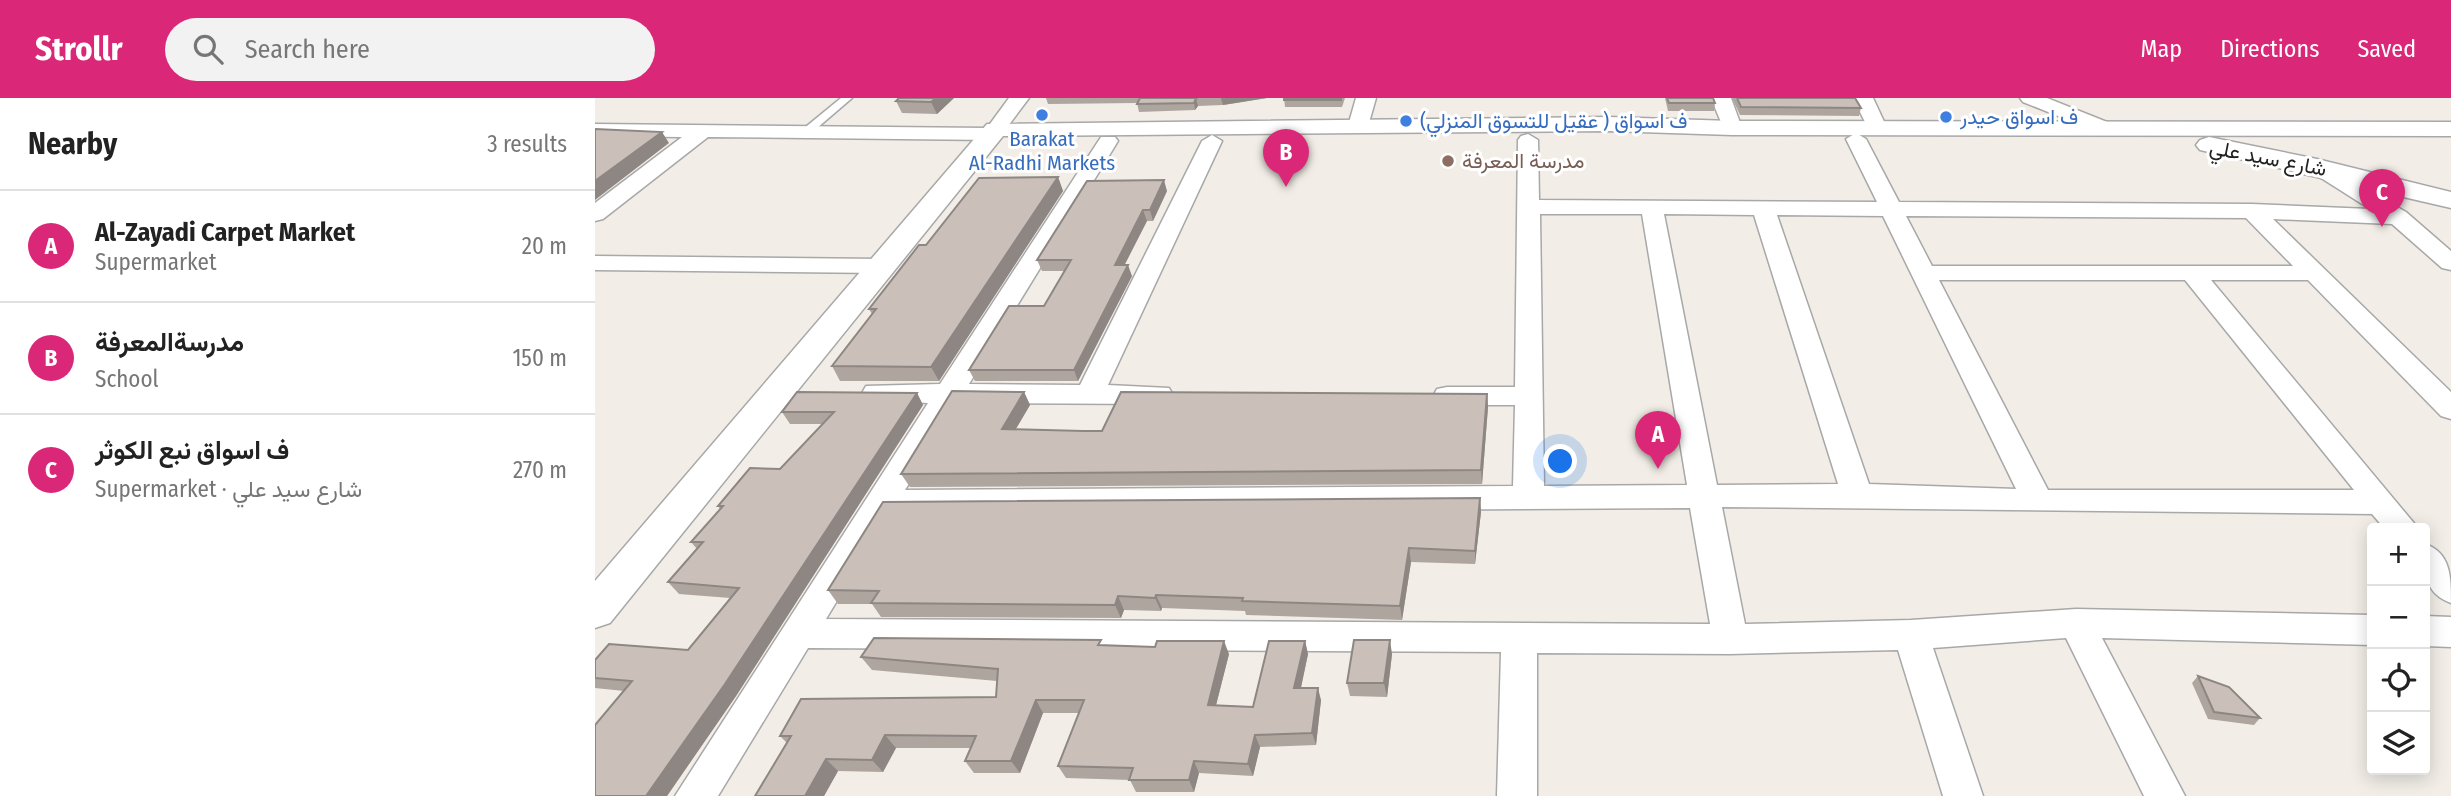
<!DOCTYPE html>
<html lang="en">
<head>
<meta charset="utf-8">
<style>
	body { margin:0; font-family:"Fira Sans Condensed",Vazirmatn,sans-serif; background:#f2f2f2; color:#222 }
	.controls { position:absolute; right:21px; bottom:21px; display:grid; overflow:hidden; border-radius:7px; box-shadow:0 4px 18px #0003 }
	.controls button { width:63px; height:63px; display:grid; place-items:center; padding:0; border:0; border-bottom:2px solid #e0e0e0; background:#fff; color:#222; font:35px sans-serif }
	.you { position:absolute; left:966px; top:364px; width:24px; height:24px; margin:-18px; border:5px solid #fff; border-radius:50%; background:#1a73e8; box-shadow:0 0 0 10px #1a73e833 }
	.badge { display:grid; place-items:center; width:46px; height:46px; border-radius:50%; background:#db2777; color:#fff; font-size:23px; font-weight:700 }
	.pin { position:absolute; translate:-50% -58px; filter:drop-shadow(0 2px 4px #0008) }
	.pin::after { content:''; position:absolute; top:37px; width:24px; height:21px; background:inherit; clip-path:polygon(0 0,100% 0,50% 100%) }
	.list { margin:0; padding:0; list-style:none }
	h2 { display:flex; justify-content:space-between; align-items:center; height:91px; margin:0; padding:0 28px; font-size:30px }
	h2 small { font-size:23px; font-weight:400; color:#767676 }
	.list li { display:grid; grid-template-columns:46px 1fr auto; gap:21px; align-items:center; box-sizing:border-box; height:112px; padding:0 28px; border-top:2px solid #e0e0e0 }
	.list b { display:block; font-size:26px; white-space:nowrap }
	.list p { margin:0; font-size:23px; white-space:nowrap; color:#767676 }
	.list em { font-size:23px; font-style:normal; color:#767676 }
	.icon { flex:none; width:38px; height:38px; fill:none; stroke:currentColor; stroke-width:2; stroke-linecap:round; stroke-linejoin:round }
	.map { position:relative; flex:none; width:1856px; height:698px; overflow:hidden }
	header { display:flex; align-items:center; gap:42px; box-sizing:border-box; height:98px; padding:0 35px; background:#db2777; color:#fff }
	header strong { font-size:33px }
	nav { display:flex; gap:38px; margin-inline-start:auto; font-size:24px }
	.search { width:490px; height:63px; background:#f2f2f2; display:flex; align-items:center; gap:18px; box-sizing:border-box; padding:0 24px; border-radius:38px; color:#767676; font-size:26px }
	main { display:flex }
	aside { flex:1; background:#fff }
	.map>svg:first-child { display:block }
</style>
</head>
<body>
<header>
<strong>Strollr</strong>
<div class="search"><svg class="icon" aria-label="search" viewBox="0 0 24 24"><circle cx="10" cy="10" r="6"/><path d="M15 15l6 6"/></svg>Search here</div>
<nav><a>Map</a><a>Directions</a><a>Saved</a></nav>
</header>
<main>
<aside>
<h2>Nearby<small>3 results</small></h2>
<ul class="list">
<li><span class="badge">A</span><div><b>Al-Zayadi Carpet Market</b><p>Supermarket</p></div><em>20 m</em></li>
<li><span class="badge">B</span><div><b>مدرسةالمعرفة</b><p>School</p></div><em>150 m</em></li>
<li><span class="badge">C</span><div><b>ف اسواق نبع الكوثر</b><p>Supermarket · شارع سيد علي</p></div><em>270 m</em></li>
</ul>
</aside>
<div class="map">
<svg width="1856" height="698" viewBox="0 0 1856 698">
	<rect width="100%" height="100%" fill="#f2eee7"/>
	<g fill="none" stroke-linecap="round" stroke-linejoin="round">
		<defs>
			<path id="service" d="M 246,0 L 257,0 L 215,36 L 207,36 L 207,32 Z"/>
			<path id="minor" d="M 414,0 L 434,0 L 404,40 L 397,42 L 113,39 L 8,121 L 0,123 L 0,105 L 87,39 L 0,38 L 0,26 L 392,30 Z
				M 761,0 L 781,0 L 773,28 L 763,34 L 753,28 Z
				M 1116,0 L 1136,0 L 1147,30 L 1144,34 L 1130,34 Z
				M 1258,0 L 1278,0 L 1292,30 L 1289,34 L 1275,34 Z
				M 1425,0 L 1452,0 L 1517,26 L 1520,30 L 1517,34 L 1503,34 L 1428,4 Z
				M 1261,35 L 1271,41 L 1304,104 L 1657,106 L 1775,111 L 1715,73 L 1711,69 L 1715,65 L 1722,63 L 1811,114 L 1856,153 L 1856,172 L 1847,170 L 1797,126 L 1678,121 L 1856,294 L 1856,321 L 1846,318 L 1713,182 L 1616,182 L 1823,430 L 1789,430 L 1777,416 L 1127,409 L 1150,526 L 1316,522 L 1481,511 L 1777,517 L 1777,547 L 1507,540 L 1590,698 L 1549,698 L 1471,540 L 1338,550 L 1388,698 L 1348,698 L 1303,552 L 1135,556 L 942,555 L 942,698 L 902,698 L 906,554 L 213,550 L 123,698 L 80,698 L 333,305 L 271,302 L 267,295 L 271,288 L 345,286 L 506,39 L 520,39 L 523,43 L 374,286 L 485,287 L 607,43 L 617,37 L 627,43 L 513,287 L 574,290 L 578,297 L 574,304 L 564,306 L 363,305 L 310,392 L 918,388 L 920,307 L 852,307 L 842,305 L 838,298 L 842,291 L 852,289 L 920,289 L 923,42 L 926,38 L 933,36 L 943,42 L 944,102 L 1282,104 L 1251,41 ZM 945,116 L 1047,116 L 1092,387 L 949,388 ZM 1069,116 L 1159,117 L 1243,386 L 1122,387 ZM 1182,117 L 1288,118 L 1421,391 L 1274,386 ZM 1311,118 L 1651,120 L 1698,168 L 1337,168 ZM 1344,182 L 1590,182 L 1759,392 L 1453,392 ZM 1095,410 L 1115,526 L 231,521 L 295,415 Z
				M 0,158 L 287,161 L 296,163 L 299,168 L 296,173 L 287,175 L 0,172 Z
				M 1830,446 C 1856,455 1856,479 1856,505 C 1828,495 1829,472 1830,446 Z
				M 1830,518 L 1856,519 L 1856,549 L 1830,548 Z"/>
			<path id="tertiary" d="M 1014,19 L 1137,23 L 1856,24 L 1856,38 L 1137,37 L 1014,33 L 408,38 L 15,525 L 0,530 L 0,483 L 392,26 Z
				M 1614,39 L 1722,61 L 1856,94 L 1856,110 L 1605,52 L 1601,47 L 1605,42 Z"/>
		</defs>
		<use href="#service" stroke="#a8a8a8" stroke-width="3"/>
		<use href="#minor" stroke="#a8a8a8" stroke-width="3"/>
		<use href="#tertiary" stroke="#a8a8a8" stroke-width="3"/>
		<use href="#service" fill="#fff" fill-rule="evenodd"/>
		<use href="#minor" fill="#fff" fill-rule="evenodd"/>
		<use href="#tertiary" fill="#fff" fill-rule="evenodd"/>
	</g>
	<path fill="#aea59f" d="M 304,0 L 359,0 L 342,16 L 307,15 L 301,3 Z
		M 451,0 L 672,0 L 628,7 L 603,8 L 600,12 L 544,14 L 542,5 L 453,6 Z
		M 689,0 L 750,0 L 747,9 L 690,9 Z
		M 1070,0 L 1118,0 L 1120,5 L 1119,13 L 1073,13 Z
		M 1137,0 L 1260,0 L 1266,10 L 1264,18 L 1145,17 Z
		M 463,79 L 468,93 L 344,283 L 245,283 L 237,268 L 277,216 L 274,211 L 331,147 Z
		M 572,93 L 558,123 L 552,123 L 529,167 L 537,178 L 483,283 L 380,283 L 374,272 L 449,208 L 469,173 L 447,173 L 442,162 Z
		M 429,294 L 435,307 L 421,331 L 488,333 L 507,333 L 892,296 L 893,309 L 887,386 L 315,389 L 306,376 Z
		M 322,295 L 328,307 L 141,598 L 72,698 L 0,698 L 29,593 L 0,590 L 0,562 L 93,552 L 135,500 L 84,496 L 73,484 L 102,451 L 96,444 L 125,411 L 123,408 L 185,371 L 228,326 L 195,326 L 187,314 Z
		M 885,400 L 886,414 L 880,466 L 816,464 L 807,522 L 651,517 L 650,513 L 567,510 L 566,513 L 529,512 L 526,520 L 286,519 L 277,506 L 243,506 L 233,492 Z
		M 710,543 L 713,556 L 706,590 L 726,602 L 721,647 L 665,649 L 658,678 L 604,675 L 599,694 L 541,694 L 535,682 L 471,680 L 463,668 L 484,615 L 448,615 L 425,675 L 379,675 L 370,663 L 375,650 L 301,650 L 288,674 L 243,673 L 229,698 L 160,698 L 192,645 L 185,638 L 401,599 L 402,583 L 277,572 L 266,559 L 509,548 L 634,556 L 621,607 L 658,609 Z
		M 797,556 L 792,599 L 755,598 L 752,585 Z
		M 1603,578 L 1665,620 L 1659,627 L 1613,621 L 1597,585 Z"/>
	<path fill="#8d8682" d="M 341,0 L 359,0 L 342,16 L 336,4 Z
		M 601,0 L 603,8 L 600,12 L 599,5 Z
		M 626,0 L 672,0 L 628,7 Z
		M 67,34 L 74,45 L 0,102 L 0,83 Z
		M 463,79 L 468,93 L 344,283 L 336,269 Z
		M 569,82 L 572,93 L 558,123 L 555,112 Z
		M 548,112 L 552,123 L 524,178 L 520,167 Z
		M 533,167 L 537,178 L 483,283 L 479,272 Z
		M 429,294 L 435,307 L 413,344 L 407,331 Z
		M 322,295 L 328,307 L 141,598 L 72,698 L 51,698 Z
		M 892,296 L 893,309 L 887,386 L 886,372 Z
		M 885,400 L 886,414 L 880,466 L 880,453 Z
		M 814,450 L 816,464 L 807,522 L 805,508 Z
		M 561,497 L 567,510 L 566,513 L 560,500 Z
		M 523,498 L 529,512 L 526,520 L 520,507 Z
		M 795,542 L 797,556 L 792,599 L 789,585 Z
		M 629,543 L 634,556 L 618,619 L 613,607 Z
		M 710,543 L 713,556 L 703,603 L 699,590 Z
		M 723,590 L 726,602 L 721,647 L 717,635 Z
		M 441,602 L 448,615 L 425,675 L 416,663 Z
		M 290,637 L 301,650 L 288,674 L 277,662 Z
		M 660,637 L 665,649 L 658,678 L 653,666 Z
		M 231,661 L 243,673 L 229,698 L 210,698 Z
		M 599,663 L 604,675 L 599,694 L 594,682 Z"/>
	<path fill="#cac0b9" stroke="#8d8682" stroke-width="2" d="M 304,0 L 341,0 L 336,4 L 301,3 Z
		M 545,0 L 603,0 L 601,0 L 599,5 L 542,6 Z
		M 689,0 L 746,0 L 746,2 L 689,2 Z
		M 1072,0 L 1118,0 L 1120,5 L 1074,5 Z
		M 1142,0 L 1260,0 L 1266,10 L 1146,9 Z
		M 0,31 L 67,34 L 0,83 Z
		M 463,79 L 336,269 L 237,268 L 281,211 L 274,211 L 324,147 L 331,147 L 384,80 Z
		M 569,82 L 555,112 L 548,112 L 520,167 L 533,167 L 479,272 L 374,272 L 414,208 L 449,208 L 476,162 L 442,162 L 492,83 Z
		M 357,293 L 429,294 L 407,331 L 488,333 L 507,333 L 526,294 L 892,296 L 886,372 L 306,376 Z
		M 202,294 L 322,295 L 130,586 L 51,698 L 0,698 L 0,627 L 37,583 L 0,580 L 0,562 L 14,546 L 93,552 L 144,490 L 73,484 L 108,444 L 96,444 L 128,408 L 123,408 L 155,370 L 185,371 L 239,314 L 187,314 Z
		M 885,400 L 880,453 L 814,450 L 805,508 L 647,503 L 648,500 L 561,497 L 560,500 L 523,498 L 520,507 L 276,505 L 284,493 L 233,492 L 288,404 Z
		M 279,540 L 506,542 L 503,547 L 560,549 L 562,543 L 629,543 L 613,607 L 658,609 L 674,543 L 710,543 L 699,590 L 723,590 L 717,635 L 660,637 L 653,666 L 599,663 L 594,682 L 534,682 L 538,670 L 463,668 L 489,602 L 441,602 L 416,663 L 370,663 L 381,638 L 290,637 L 277,662 L 231,661 L 210,698 L 160,698 L 196,638 L 185,638 L 206,601 L 401,599 L 403,571 L 266,559 Z
		M 759,542 L 795,542 L 789,585 L 752,585 Z
		M 1603,578 L 1634,589 L 1665,620 L 1619,614 Z"/>
	<g fill="#3f7fe0" stroke="#fff" stroke-width="2.5">
		<circle cx="447" cy="17" r="7"/>
		<circle cx="1351" cy="19" r="7"/>
		<circle cx="811" cy="23" r="7"/>
	</g>
	<circle fill="#8d6e63" stroke="#fff" stroke-width="2.5" cx="853" cy="63" r="7"/>
	<g text-anchor="middle" dominant-baseline="central" stroke-width="6" stroke-linejoin="round" paint-order="stroke">
		<g font-size="21" fill="#366cbe" stroke="#fff" text-anchor="start">
			<text x="1365" y="19">ف اسواق حيدر</text>
			<text x="825" y="23">ف اسواق ( عقيل للتسوق المنزلي)</text>
			<text x="447" y="41" text-anchor="middle">Barakat<tspan x="447" dy="24">Al-Radhi Markets</tspan></text>
		</g>
		<g font-size="21" fill="#212121" stroke="#fff">
			<text transform="translate(1673 60) rotate(11)">شارع سيد علي</text>
		</g>
		<g font-size="21" fill="#785e54" stroke="#fff" text-anchor="start">
			<text x="867" y="63">مدرسة المعرفة</text>
		</g>
	</g>
</svg>
<div class="controls">
<button>+</button>
<button>−</button>
<button><svg class="icon" aria-label="locate" viewBox="0 0 24 24"><circle cx="12" cy="12" r="6"/><path d="M12 2v4M12 18v4M2 12h4M18 12h4"/></svg></button>
<button><svg class="icon" aria-label="layers" viewBox="0 0 24 24"><path d="M12 4l9 5-9 5-9-5zM3 14l9 5 9-5"/></svg></button>
</div>
<div class="you"></div>
<div class="pin badge" style="left:1063px;top:371px">A</div>
<div class="pin badge" style="left:691px;top:89px">B</div>
<div class="pin badge" style="left:1787px;top:129px">C</div>
</div>
</main>
</body>
</html>
